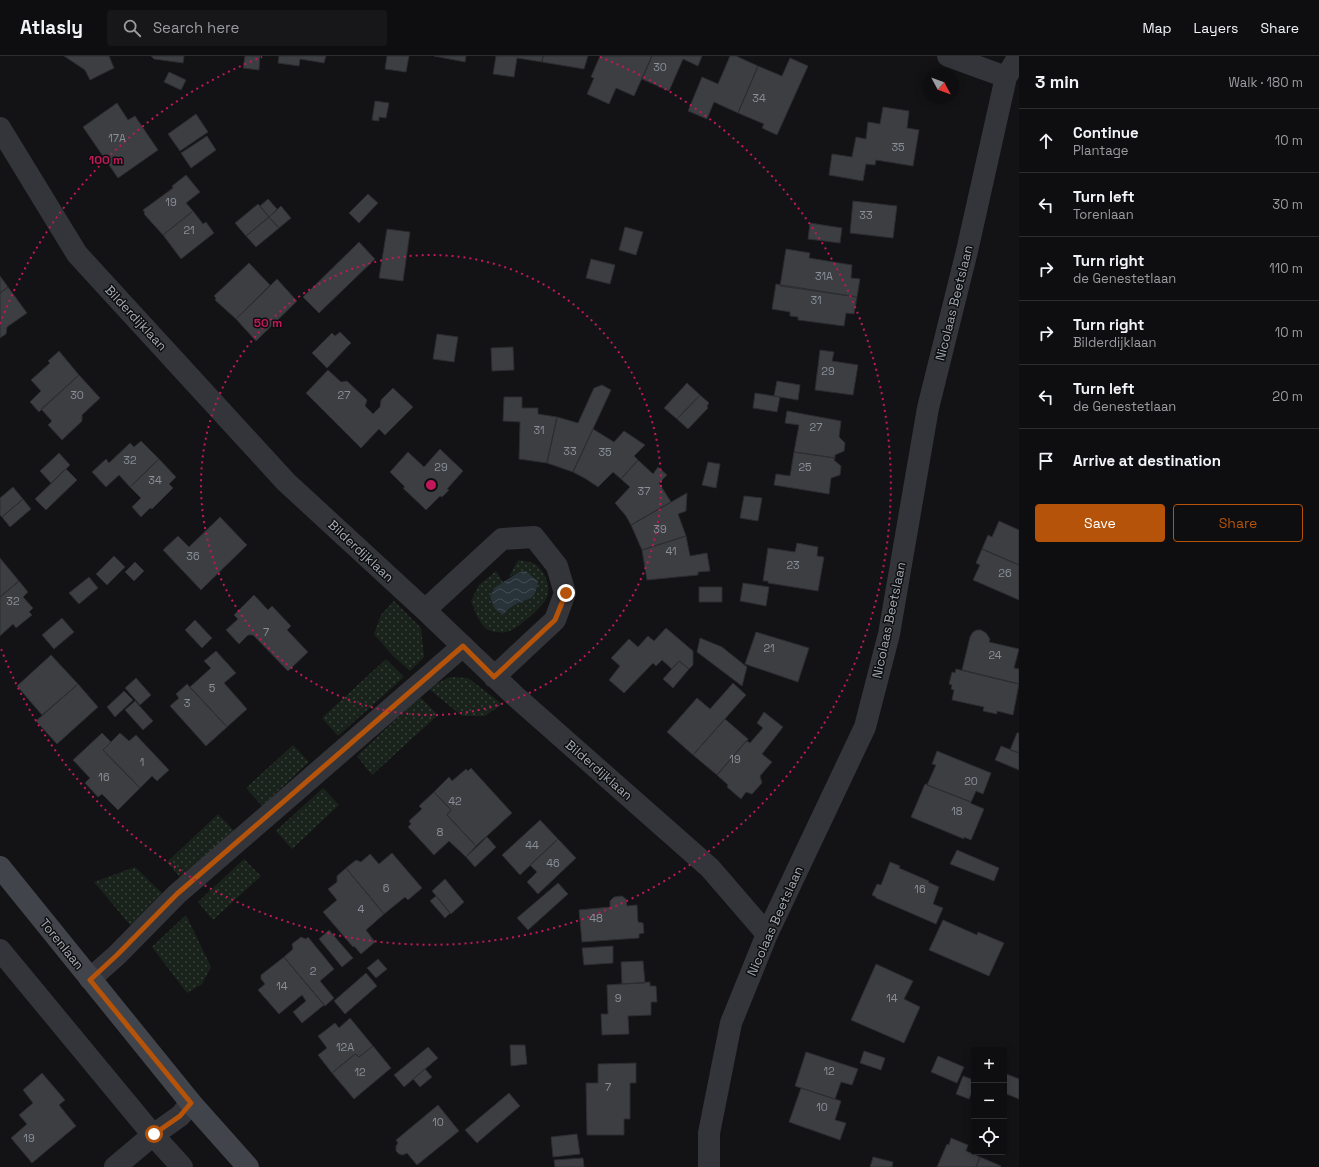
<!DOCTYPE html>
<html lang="en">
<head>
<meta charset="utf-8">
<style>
	body { margin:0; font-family:"Space Grotesk",sans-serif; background:#171719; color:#f1f3f6 }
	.controls { position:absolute; right:12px; bottom:12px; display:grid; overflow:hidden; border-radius:4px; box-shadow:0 2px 10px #0003 }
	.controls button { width:36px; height:36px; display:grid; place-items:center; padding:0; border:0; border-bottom:1px solid #2e2e30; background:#0e0e10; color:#f1f3f6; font:20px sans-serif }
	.compass { position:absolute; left:923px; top:12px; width:36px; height:36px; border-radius:50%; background:#0e0e10; box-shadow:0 2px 10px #0003; rotate:131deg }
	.stop { position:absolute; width:12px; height:12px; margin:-9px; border:3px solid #b45309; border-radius:50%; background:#fff }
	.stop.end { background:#b45309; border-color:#fff; box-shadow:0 1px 4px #0008 }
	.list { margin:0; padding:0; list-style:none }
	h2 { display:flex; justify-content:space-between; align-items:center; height:52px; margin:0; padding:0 16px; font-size:17px }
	h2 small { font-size:13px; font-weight:400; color:#9b9c9f }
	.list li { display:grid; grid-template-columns:26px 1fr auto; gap:12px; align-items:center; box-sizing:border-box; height:64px; padding:0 16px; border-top:1px solid #2e2e30 }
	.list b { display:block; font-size:15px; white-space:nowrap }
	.list p { margin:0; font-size:13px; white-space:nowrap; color:#9b9c9f }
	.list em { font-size:13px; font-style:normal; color:#9b9c9f }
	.actions { display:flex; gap:8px; padding:12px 16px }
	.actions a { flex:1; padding:9px 0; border:1px solid #b45309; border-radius:4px; text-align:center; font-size:14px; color:#b45309 }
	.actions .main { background:#b45309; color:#fff }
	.icon { flex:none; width:22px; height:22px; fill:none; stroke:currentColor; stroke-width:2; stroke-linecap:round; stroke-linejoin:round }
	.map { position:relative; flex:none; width:1019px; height:1111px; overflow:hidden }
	header { display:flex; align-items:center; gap:24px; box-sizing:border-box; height:56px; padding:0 20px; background:#0e0e10; border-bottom:1px solid #2e2e30 }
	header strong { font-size:19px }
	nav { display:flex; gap:22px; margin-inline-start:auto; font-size:14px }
	.search { width:280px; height:36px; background:#171719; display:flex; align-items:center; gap:10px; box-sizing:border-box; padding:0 14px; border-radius:4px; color:#9b9c9f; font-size:15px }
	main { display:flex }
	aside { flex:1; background:#0e0e10 }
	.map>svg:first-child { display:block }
</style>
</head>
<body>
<header>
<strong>Atlasly</strong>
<div class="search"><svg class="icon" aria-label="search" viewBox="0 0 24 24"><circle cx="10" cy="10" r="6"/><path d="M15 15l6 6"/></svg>Search here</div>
<nav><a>Map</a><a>Layers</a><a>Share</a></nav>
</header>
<main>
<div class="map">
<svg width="1019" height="1111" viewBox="0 0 1019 1111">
	<defs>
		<pattern id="grass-dots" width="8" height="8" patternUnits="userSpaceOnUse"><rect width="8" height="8" fill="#1a231b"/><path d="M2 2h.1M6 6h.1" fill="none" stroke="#38403a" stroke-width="1.8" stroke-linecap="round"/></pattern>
		<pattern id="water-waves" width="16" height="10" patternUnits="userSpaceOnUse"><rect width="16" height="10" fill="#283239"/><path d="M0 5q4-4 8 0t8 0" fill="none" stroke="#444d53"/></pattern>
	</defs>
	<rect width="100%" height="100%" fill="#131315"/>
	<path fill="url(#grass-dots)" d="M 518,504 C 522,505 528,505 533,507 C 543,512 550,527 548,538 C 547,548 516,575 506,576 C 502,577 492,576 488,574 C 479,568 475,555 471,545 L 479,529 L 496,515 L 503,526 L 494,532 L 490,541 L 495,553 L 503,559 L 513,549 L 536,536 L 538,525 L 532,519 L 519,516 L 509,521 Z
		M 394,545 L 421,572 L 424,601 L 410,615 L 393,600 L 374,578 L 381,559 Z
		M 386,603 L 404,621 L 338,680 L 322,662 Z
		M 450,621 L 468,622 L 502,648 L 485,660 L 462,660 L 428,632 Z
		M 420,641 L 438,659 L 372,719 L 357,700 Z
		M 293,689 L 309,706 L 262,750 L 246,732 Z
		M 323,732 L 339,749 L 292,793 L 276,775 Z
		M 218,758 L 234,775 L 180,821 L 167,806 Z
		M 244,803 L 261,820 L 213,864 L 198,846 Z
		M 135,811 L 166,841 L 131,870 L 94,826 Z
		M 186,859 L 211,911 L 202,928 L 187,937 L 152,891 Z"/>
	<path fill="url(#water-waves)" d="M 526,515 L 538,525 C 535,548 528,540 513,550 C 509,552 506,556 503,559 L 495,553 L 490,541 L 494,532 L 519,516 Z"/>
	<path fill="#3c3e42" stroke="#2c2c31" d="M 64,0 L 109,0 L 114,12 L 90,24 L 85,14 Z
		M 151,0 L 184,0 L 183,7 L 154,3 Z
		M 245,0 L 260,0 L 259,14 L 243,12 Z
		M 279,0 L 326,0 L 324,7 L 300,3 L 299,10 L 278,7 Z
		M 387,0 L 409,0 L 406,16 L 385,13 Z
		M 434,0 L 466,0 L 465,6 Z
		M 496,0 L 543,0 L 542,6 L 517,2 L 514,21 L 493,18 Z
		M 543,0 L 588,0 L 584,13 L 542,6 Z
		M 600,0 L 652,0 L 634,40 L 616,32 L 609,48 L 587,38 L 594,22 L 591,21 Z
		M 652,0 L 702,0 L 698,10 L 683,3 L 669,35 L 642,23 Z
		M 730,0 L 736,0 L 758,10 L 738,57 L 714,46 L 707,63 L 688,55 L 702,21 L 718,28 Z
		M 790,2 L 808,10 L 777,79 L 762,72 L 764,68 L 738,57 L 758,10 L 782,20 Z
		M 169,16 L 186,24 L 181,34 L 164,26 Z
		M 375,45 L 389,47 L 386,62 L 379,61 L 379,65 L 372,64 Z
		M 117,47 L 128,64 L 135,60 L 158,94 L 118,122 L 83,71 Z
		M 883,51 L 909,55 L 907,72 L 919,74 L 913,110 L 876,104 L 875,109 L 866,108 L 863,125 L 829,119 L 832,98 L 852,101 L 856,81 L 866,83 L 868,66 L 880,68 Z
		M 196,58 L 208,76 L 180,95 L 168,78 Z
		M 207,80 L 216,94 L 191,112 L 181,97 Z
		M 186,119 L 200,136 L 186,147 L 193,155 L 163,179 L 144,158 L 145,157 L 143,154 L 173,132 L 172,130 Z
		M 368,138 L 378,147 L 359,167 L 349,157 Z
		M 268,143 L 277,153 L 269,161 L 260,150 Z
		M 853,145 L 897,150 L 893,182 L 850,177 Z
		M 258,148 L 269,161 L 246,180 L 235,167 Z
		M 281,150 L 291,162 L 279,172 L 269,161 Z
		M 193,155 L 203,168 L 206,166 L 214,177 L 181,203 L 163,179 Z
		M 269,161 L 279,172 L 256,191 L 246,180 Z
		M 810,167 L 842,172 L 840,187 L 808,183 Z
		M 625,171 L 643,176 L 636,199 L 619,194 Z
		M 387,173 L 410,176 L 403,225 L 379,222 Z
		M 359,186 L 375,203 L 319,257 L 303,241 Z
		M 786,193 L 810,197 L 809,202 L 852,209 L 851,222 L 860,223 L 857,241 L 780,230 Z
		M 591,203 L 615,209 L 610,228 L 586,222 Z
		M 249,207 L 270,229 L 236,263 L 215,244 L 216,242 L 214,240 Z
		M 0,220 L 8,231 L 0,237 Z
		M 277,223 L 297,245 L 256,285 L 236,263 Z
		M 776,228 L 857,241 L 854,258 L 846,257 L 844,270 L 798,264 L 798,261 L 790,260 L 790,256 L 772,253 Z
		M 8,231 L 27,257 L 7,271 L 6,278 L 0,282 L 0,237 Z
		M 340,276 L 351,287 L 327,312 L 312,297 L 332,277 L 335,280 Z
		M 437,278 L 458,281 L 454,306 L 433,303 Z
		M 513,291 L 514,314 L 492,315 L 491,292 Z
		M 820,294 L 834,296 L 832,305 L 858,309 L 853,339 L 815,334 Z
		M 59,295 L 79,319 L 39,356 L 30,346 L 41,335 L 31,324 L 50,307 L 48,305 Z
		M 328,314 L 341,326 L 347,325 L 367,344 L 365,350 L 373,358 L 380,351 L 381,344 L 393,332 L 413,351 L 385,379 L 379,373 L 361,392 L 306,337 Z
		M 79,319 L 100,342 L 82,359 L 82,365 L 62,384 L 48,369 L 52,365 L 41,353 Z
		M 777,325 L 800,329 L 798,344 L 774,340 Z
		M 687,327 L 700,339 L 677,363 L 664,352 Z
		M 602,329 L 611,334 L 573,416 L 547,407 L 557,361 L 578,367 L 594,332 Z
		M 755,337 L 780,341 L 777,356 L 753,352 Z
		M 700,339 L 709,347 L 707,350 L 708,352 L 688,373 L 677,363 Z
		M 504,341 L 522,341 L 522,352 L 538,352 L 538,358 L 557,361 L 547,407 L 519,403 L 520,366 L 503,365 Z
		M 787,355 L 841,365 L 839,381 L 845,387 L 844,395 L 835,399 L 835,402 L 794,396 L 799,369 L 785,367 Z
		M 593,373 L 614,386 L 624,375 L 645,389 L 634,400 L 638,404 L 621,423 L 613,416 L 598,431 L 586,423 L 573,416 Z
		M 141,385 L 159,403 L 130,431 L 119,419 L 106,431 L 92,416 L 106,403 L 109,407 L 130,387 L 134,391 Z
		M 440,393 L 463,415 L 447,433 L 449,434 L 442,441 L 440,440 L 426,454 L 403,432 L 405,431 L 390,416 L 408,396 L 424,411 Z
		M 794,396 L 835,402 L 834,404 L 841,410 L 840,419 L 831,422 L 829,438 L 774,429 L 776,418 L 790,420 Z
		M 59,397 L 70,409 L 51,427 L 40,415 Z
		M 159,403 L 176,421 L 169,428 L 173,432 L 152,453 L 150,452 L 141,461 L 132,451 L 141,442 L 130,431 Z
		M 638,404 L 653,418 L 658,411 L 667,419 L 659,427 L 671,446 L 631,469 L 626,460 L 615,447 L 630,431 L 621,423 Z
		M 708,406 L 720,408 L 716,432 L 702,429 Z
		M 66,413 L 77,424 L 46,454 L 35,443 Z
		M 13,431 L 23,443 L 2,461 L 0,459 L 0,442 Z
		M 687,437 L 686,455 L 678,458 L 686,480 L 642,494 L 631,469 Z
		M 744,440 L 762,442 L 758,465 L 740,462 Z
		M 23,443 L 31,453 L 10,471 L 2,461 Z
		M 220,461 L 247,489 L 201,534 L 163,494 L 178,480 L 189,491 Z
		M 999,465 L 1019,474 L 1019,509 L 982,493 L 988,479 L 992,481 Z
		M 686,480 L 690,500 L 707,497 L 710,515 L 698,516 L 698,519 L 647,524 L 642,494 Z
		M 797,487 L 818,491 L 817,500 L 824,501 L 818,535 L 768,527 L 768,525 L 763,525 L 768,492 L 795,496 Z
		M 982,493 L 1019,509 L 1019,544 L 973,524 L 980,509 L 976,507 Z
		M 114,500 L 125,511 L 107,529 L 96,518 Z
		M 0,502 L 19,525 L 0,541 Z
		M 135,506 L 144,515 L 134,525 L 125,516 Z
		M 89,521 L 98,532 L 79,548 L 69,537 Z
		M 19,525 L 28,536 L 23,541 L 33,552 L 29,556 L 32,559 L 16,572 L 13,568 L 0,580 L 0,541 Z
		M 743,527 L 769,531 L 766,550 L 740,545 Z
		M 699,531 L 722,531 L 722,546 L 699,546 Z
		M 254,539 L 268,554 L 272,550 L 291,570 L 287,574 L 308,596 L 288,615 L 253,579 L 248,579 L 239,588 L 226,574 L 238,563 L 234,559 Z
		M 62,562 L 74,576 L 54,593 L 42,579 Z
		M 195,564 L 212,582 L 202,592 L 185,574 Z
		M 666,572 L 693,595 L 693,609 L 689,613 L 679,605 L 672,613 L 662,604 L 656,610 L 653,607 L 624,637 L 609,624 L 620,610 L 611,602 L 629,583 L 638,591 L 648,580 L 654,585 Z
		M 977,574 L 981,574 L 986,577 L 990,583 L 989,586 L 1019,593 L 1014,612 L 1019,613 L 1019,628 L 962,614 L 970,581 L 973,576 Z
		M 756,576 L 809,592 L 798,626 L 745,608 Z
		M 700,582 L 722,591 L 747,611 L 742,630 L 697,596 Z
		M 216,595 L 236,617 L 224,627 L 247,653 L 227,671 L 190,631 L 211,612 L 204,605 Z
		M 51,599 L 78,628 L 42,659 L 17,630 Z
		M 679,605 L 689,613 L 673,632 L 663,623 Z
		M 956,613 L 1019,628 L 1013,659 L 997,655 L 997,658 L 983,655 L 984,651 L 952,644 L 954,634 L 951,633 L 952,629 L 949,628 L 952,616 L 955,617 Z
		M 136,622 L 151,639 L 140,649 L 125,632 Z
		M 733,627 L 746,639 L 693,699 L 667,676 L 697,642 L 710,653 Z
		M 78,628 L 98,651 L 57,688 L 36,665 Z
		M 187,628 L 227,671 L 206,690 L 170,650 L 179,642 L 176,638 Z
		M 124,635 L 133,644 L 115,661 L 107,651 Z
		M 135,645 L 153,665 L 143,674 L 125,654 Z
		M 764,656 L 783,671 L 762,698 L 772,706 L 760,720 L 762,727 L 752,738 L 746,736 L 741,743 L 727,731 L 728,729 L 717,719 L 748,683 L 747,685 L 750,687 L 763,672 L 757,667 Z
		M 725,663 L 748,683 L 717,719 L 693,699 Z
		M 102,677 L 111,686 L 103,694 L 140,732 L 118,754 L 102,738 L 98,741 L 85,727 L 90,722 L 73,704 Z
		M 120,677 L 129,685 L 136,679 L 169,714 L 157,725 L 152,720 L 140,732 L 103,694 Z
		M 1017,677 L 1019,677 L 1019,697 L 1010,694 Z
		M 1001,690 L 1019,697 L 1019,714 L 995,704 Z
		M 937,695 L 991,717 L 983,738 L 976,735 L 971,746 L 927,729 L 936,709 L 932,708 Z
		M 471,712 L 512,757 L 476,790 L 447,759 L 451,754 L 434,736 L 449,721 L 452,725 L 466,713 L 468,715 Z
		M 925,728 L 971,746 L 970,747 L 984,753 L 971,784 L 964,781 L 964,783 L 911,761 Z
		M 434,736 L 451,754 L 447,759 L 476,790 L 466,801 L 449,785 L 434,799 L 408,771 L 411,768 L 409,765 L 422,753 L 419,750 Z
		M 540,764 L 558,783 L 520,819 L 502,799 Z
		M 487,781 L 496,791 L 475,811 L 466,801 Z
		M 558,783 L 576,802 L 538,838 L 527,826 L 537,816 L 530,809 Z
		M 957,794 L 999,812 L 994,825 L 950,808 Z
		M 392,797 L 422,832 L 408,844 L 405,841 L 384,858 L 346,812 L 356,804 L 361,806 L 370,798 L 379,808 Z
		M 890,806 L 900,810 L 899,812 L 929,825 L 928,826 L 939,831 L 933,848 L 943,852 L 936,868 L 876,842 L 876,841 L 872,839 L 877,828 L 881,829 Z
		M 346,812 L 384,858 L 366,874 L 375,886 L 361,898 L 354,890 L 353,891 L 323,856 L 337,844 L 328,833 L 337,826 L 337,820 Z
		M 445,823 L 464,846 L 451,858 L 432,835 Z
		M 558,827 L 568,838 L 528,874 L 517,862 Z
		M 436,840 L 450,857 L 445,862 L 430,845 Z
		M 622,840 L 626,843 L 627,850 L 637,849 L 638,866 L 643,867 L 644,877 L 639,878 L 639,882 L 582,886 L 579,854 L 610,851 L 610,845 L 614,841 Z
		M 943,864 L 977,879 L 978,876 L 1004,887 L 989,920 L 929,894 Z
		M 329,874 L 353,902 L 342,911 L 319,883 Z
		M 301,881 L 306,883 L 308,881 L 334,913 L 320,925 L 334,942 L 325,950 L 284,901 L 293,893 L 292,888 Z
		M 613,890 L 613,907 L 584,909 L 582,892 Z
		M 284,901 L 324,949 L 302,967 L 293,956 L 306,945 L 302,939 L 279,958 L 258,934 L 265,928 L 261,923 L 261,919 Z
		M 378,903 L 387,913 L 376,922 L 367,912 Z
		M 643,905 L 645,927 L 622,928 L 621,906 Z
		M 876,908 L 913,925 L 904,943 L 920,951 L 904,987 L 851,964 Z
		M 366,917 L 377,930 L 345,958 L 334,945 Z
		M 650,926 L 650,930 L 656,930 L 657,946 L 651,946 L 651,959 L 628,960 L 629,978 L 602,979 L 601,958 L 608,958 L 607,929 Z
		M 350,962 L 373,990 L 359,1001 L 355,998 L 332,1017 L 318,999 L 327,992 L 318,980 L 335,967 L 339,972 Z
		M 510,989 L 525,989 L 527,1008 L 511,1010 Z
		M 373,990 L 391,1012 L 354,1043 L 332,1017 L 355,998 L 359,1001 Z
		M 428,991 L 438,1002 L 404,1031 L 394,1019 Z
		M 864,995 L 885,1002 L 881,1014 L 860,1007 Z
		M 806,996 L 858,1013 L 852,1029 L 841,1026 L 835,1043 L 795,1030 Z
		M 938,1000 L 964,1011 L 957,1027 L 931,1016 Z
		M 636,1007 L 636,1027 L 630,1027 L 630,1063 L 624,1063 L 624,1079 L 587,1079 L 586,1027 L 598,1027 L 598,1008 Z
		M 425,1013 L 432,1021 L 420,1031 L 413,1023 Z
		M 42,1017 L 65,1044 L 59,1049 L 76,1070 L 32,1107 L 11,1082 L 27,1068 L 19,1059 L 33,1047 L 23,1034 Z
		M 1004,1017 L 1019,1023 L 1019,1043 L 1004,1037 Z
		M 963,1020 L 974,1024 L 974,1031 L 969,1043 L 956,1038 Z
		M 801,1032 L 841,1045 L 835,1064 L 846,1067 L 840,1084 L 789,1066 Z
		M 509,1037 L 520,1050 L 477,1087 L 465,1074 Z
		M 438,1049 L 459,1075 L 417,1109 L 407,1097 L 403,1099 L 399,1098 L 396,1095 L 396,1090 L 398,1087 L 396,1084 Z
		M 577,1078 L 580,1098 L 553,1101 L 551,1081 Z
		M 951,1082 L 968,1089 L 966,1095 L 980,1101 L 976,1111 L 937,1111 L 947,1088 L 949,1089 Z
		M 873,1101 L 893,1106 L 892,1111 L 870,1111 Z
		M 980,1101 L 1001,1110 L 1000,1111 L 976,1111 Z
		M 583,1102 L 584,1111 L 555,1111 L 554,1104 Z"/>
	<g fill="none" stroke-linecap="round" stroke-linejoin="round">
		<path stroke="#33353a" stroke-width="22" d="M 948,0 L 1006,21
			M 0,72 L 77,198 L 286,426 L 425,554 L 515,640 L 710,812 L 767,878
			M 425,554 L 502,483 L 534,481 L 557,510 L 565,537 L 555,564 L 494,621
			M 0,894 L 153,1079 L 182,1111
			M 90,923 L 117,899 L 177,838 L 463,590
			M 115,1111 L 153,1079 L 180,1060 L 191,1047
			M 709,1111 L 709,1077 L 731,967 L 767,878 L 865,671 L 889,578 L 928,352 L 967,195 L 1006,21 L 1019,0"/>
		<path stroke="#41444a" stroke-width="22" d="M 0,811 L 191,1047 L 248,1111"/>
	</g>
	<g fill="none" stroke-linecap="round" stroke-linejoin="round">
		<path stroke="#b45309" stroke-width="5" d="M 154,1078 L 180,1060 L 191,1047 L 90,924 L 117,899 L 177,838 L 463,590 L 494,621 L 555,564 L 566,537"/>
	</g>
	<g fill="none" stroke="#c2185b" stroke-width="2" stroke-dasharray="2 4">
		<circle cx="431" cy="429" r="230"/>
		<path d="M0 268A460 460 0 0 1 262 1M600 1A460 460 0 1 1 0 590"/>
	</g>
	<g text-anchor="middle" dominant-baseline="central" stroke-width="3" stroke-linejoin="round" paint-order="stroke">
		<g font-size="11" fill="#898f99">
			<text x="660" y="11">30</text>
			<text x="759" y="42">34</text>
			<text x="117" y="82">17A</text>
			<text x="898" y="91">35</text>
			<text x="171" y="146">19</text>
			<text x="866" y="159">33</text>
			<text x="189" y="174">21</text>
			<text x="824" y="220">31A</text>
			<text x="816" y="244">31</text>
			<text x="828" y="315">29</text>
			<text x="77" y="339">30</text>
			<text x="344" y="339">27</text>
			<text x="816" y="371">27</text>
			<text x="539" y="374">31</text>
			<text x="570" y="395">33</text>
			<text x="605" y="396">35</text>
			<text x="130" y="404">32</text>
			<text x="441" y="411">29</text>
			<text x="805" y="411">25</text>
			<text x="155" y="424">34</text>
			<text x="644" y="435">37</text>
			<text x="660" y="473">39</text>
			<text x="671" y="495">41</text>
			<text x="193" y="500">36</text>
			<text x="793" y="509">23</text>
			<text x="1005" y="517">26</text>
			<text x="13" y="545">32</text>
			<text x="266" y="576">7</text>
			<text x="769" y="592">21</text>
			<text x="995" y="599">24</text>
			<text x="212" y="632">5</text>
			<text x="187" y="647">3</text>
			<text x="735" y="703">19</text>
			<text x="142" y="706">1</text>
			<text x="104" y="721">16</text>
			<text x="971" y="725">20</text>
			<text x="455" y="745">42</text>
			<text x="957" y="755">18</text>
			<text x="440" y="776">8</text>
			<text x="532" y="789">44</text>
			<text x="553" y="807">46</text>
			<text x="386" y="832">6</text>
			<text x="920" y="833">16</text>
			<text x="361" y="853">4</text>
			<text x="596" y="862">48</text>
			<text x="313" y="915">2</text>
			<text x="282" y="930">14</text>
			<text x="618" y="942">9</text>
			<text x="892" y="942">14</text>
			<text x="345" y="991">12A</text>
			<text x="829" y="1015">12</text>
			<text x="360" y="1016">12</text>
			<text x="608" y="1031">7</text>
			<text x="822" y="1051">10</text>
			<text x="438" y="1066">10</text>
			<text x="29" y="1082">19</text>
		</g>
		<g font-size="13" fill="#a3aab6" stroke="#0e0e0f">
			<text transform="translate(954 247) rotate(-76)">Nicolaas Beetslaan</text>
			<text transform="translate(136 262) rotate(47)">Bilderdijklaan</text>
			<text transform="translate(361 495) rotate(43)">Bilderdijklaan</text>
			<text transform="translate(889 564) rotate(-78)">Nicolaas Beetslaan</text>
			<text transform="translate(599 714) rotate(41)">Bilderdijklaan</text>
			<text transform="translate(775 865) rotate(-66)">Nicolaas Beetslaan</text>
			<text transform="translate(62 888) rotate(51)">Torenlaan</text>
		</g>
	</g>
	<circle cx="431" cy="429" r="6" fill="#c2185b" stroke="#0e0e0f" stroke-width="2"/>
	<g font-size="12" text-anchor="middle" font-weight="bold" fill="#c2185b" stroke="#0e0e0f" stroke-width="3" stroke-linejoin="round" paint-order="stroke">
		<text x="106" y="108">100 m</text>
		<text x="268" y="271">50 m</text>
	</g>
</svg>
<div class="controls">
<button>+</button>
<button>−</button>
<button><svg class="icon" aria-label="locate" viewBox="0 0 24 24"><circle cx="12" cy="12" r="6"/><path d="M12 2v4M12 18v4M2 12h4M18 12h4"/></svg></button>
</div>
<svg class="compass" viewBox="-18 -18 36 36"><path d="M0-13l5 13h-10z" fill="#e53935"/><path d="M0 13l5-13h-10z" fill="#9b9c9f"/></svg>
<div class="stop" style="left:154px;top:1078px"></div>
<div class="stop end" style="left:566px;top:537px"></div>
</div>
<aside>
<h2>3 min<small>Walk · 180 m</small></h2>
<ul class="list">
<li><svg class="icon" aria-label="ahead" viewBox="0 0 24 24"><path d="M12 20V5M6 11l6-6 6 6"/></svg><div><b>Continue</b><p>Plantage</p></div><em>10 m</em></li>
<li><svg class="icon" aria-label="left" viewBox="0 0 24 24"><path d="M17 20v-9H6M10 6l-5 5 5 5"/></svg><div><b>Turn left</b><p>Torenlaan</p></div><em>30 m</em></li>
<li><svg class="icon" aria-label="right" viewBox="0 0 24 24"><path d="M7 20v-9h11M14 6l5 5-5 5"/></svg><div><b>Turn right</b><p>de Genestetlaan</p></div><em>110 m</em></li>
<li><svg class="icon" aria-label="right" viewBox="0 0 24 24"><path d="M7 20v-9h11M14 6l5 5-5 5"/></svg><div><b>Turn right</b><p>Bilderdijklaan</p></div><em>10 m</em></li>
<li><svg class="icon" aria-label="left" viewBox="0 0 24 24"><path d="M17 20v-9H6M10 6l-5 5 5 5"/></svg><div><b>Turn left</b><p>de Genestetlaan</p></div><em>20 m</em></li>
<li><svg class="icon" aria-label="arrive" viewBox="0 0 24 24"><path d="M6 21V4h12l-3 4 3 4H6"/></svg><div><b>Arrive at destination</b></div></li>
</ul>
<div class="actions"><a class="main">Save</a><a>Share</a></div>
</aside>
</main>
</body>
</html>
